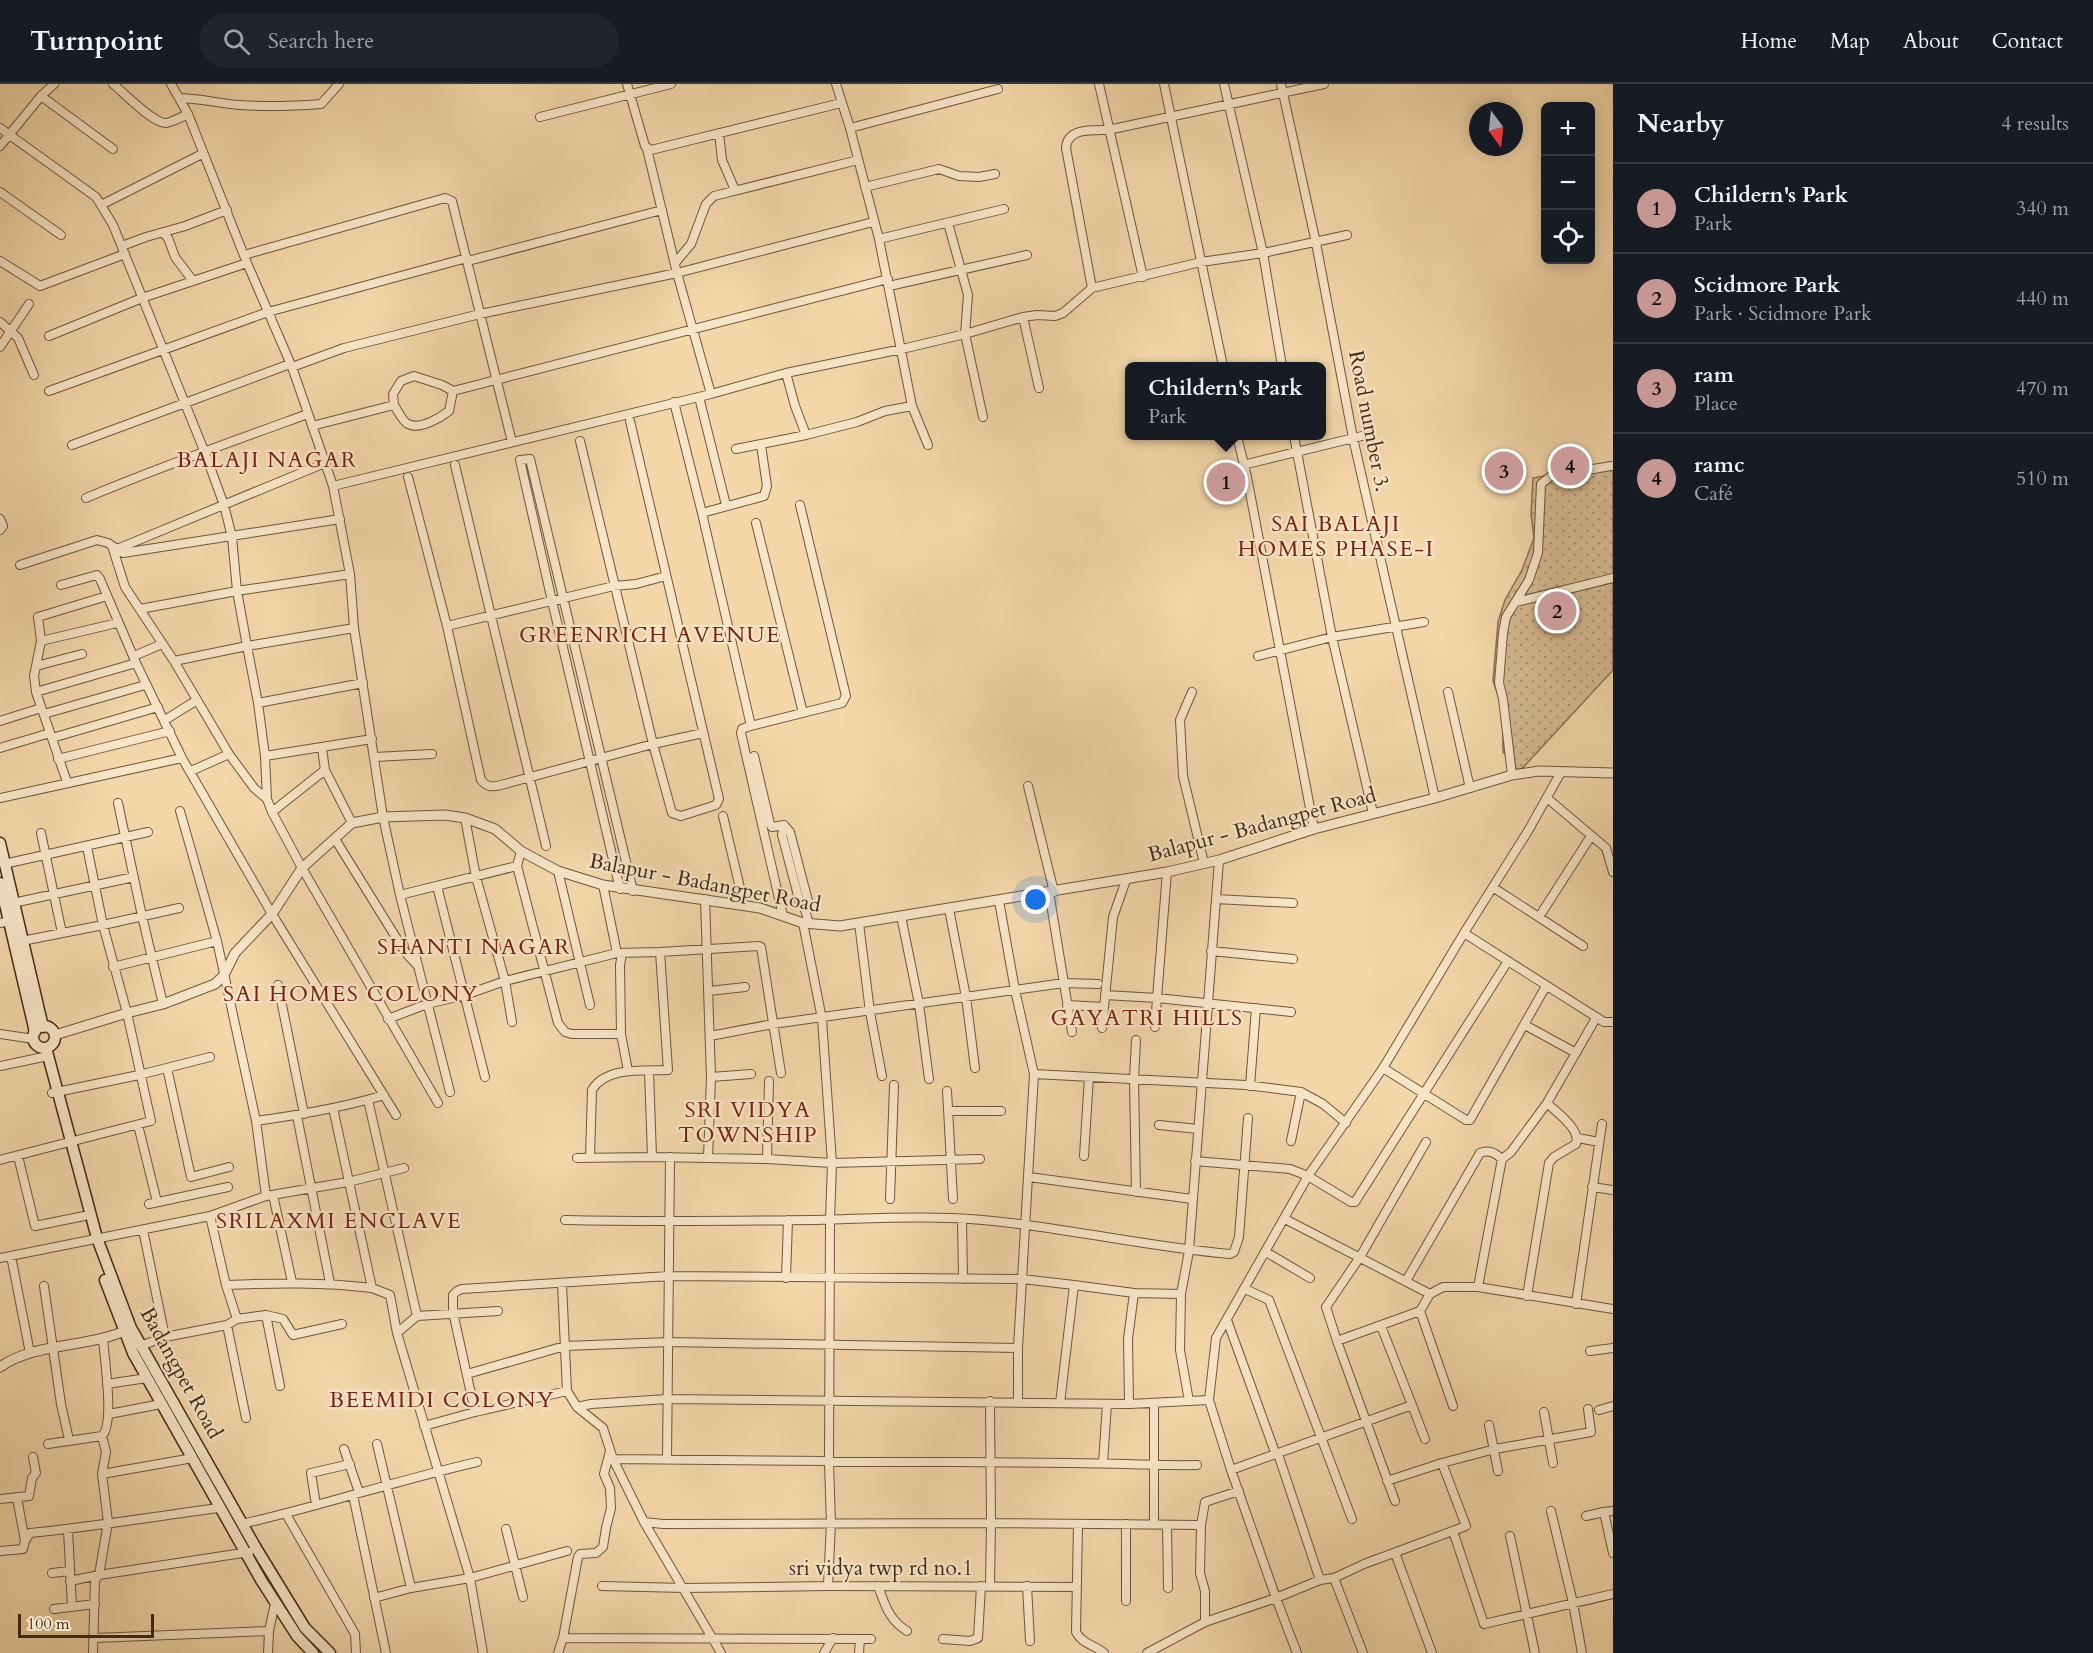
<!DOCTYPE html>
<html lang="en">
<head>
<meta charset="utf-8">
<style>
	body { margin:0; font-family:Cardo,serif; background:#20242c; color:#f1f3f6 }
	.controls { position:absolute; right:18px; top:18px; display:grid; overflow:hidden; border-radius:9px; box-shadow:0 3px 15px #0003 }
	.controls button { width:54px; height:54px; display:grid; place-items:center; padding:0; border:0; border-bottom:2px solid #363941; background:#171b24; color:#f1f3f6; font:30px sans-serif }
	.compass { position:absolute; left:1469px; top:18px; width:54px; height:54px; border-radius:50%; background:#171b24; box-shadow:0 3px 15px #0003; rotate:165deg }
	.scale { position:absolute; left:18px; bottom:15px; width:136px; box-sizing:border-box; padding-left:6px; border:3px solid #442a15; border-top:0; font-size:16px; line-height:21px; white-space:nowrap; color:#442a15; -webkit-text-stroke:4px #f7e5c7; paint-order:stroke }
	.you { position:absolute; left:1036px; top:816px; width:21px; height:21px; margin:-15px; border:4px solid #fff; border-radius:50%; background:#1a73e8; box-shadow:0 0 0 9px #1a73e833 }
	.badge { display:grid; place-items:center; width:39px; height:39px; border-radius:50%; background:#c59692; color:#111; font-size:20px; font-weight:700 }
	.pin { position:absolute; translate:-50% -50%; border:3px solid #fff; box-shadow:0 2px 6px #0006 }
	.popup { position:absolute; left:1125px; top:278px; width:201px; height:78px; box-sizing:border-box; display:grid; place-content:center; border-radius:9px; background:#171b24; filter:drop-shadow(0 2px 4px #0005); font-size:20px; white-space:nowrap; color:#9ea1a6 }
	.popup b { font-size:22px; color:#f1f3f6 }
	.popup::after { content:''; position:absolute; left:50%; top:100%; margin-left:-12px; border:12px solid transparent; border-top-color:#171b24 }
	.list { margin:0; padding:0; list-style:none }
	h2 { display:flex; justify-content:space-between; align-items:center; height:78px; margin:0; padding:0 24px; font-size:26px }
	h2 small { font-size:20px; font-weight:400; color:#9ea1a6 }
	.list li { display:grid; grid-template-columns:39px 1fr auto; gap:18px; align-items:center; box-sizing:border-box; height:90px; padding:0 24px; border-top:2px solid #363941 }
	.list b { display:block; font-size:22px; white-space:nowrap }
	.list p { margin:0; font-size:20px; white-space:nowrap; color:#9ea1a6 }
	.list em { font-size:20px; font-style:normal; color:#9ea1a6 }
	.icon { flex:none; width:33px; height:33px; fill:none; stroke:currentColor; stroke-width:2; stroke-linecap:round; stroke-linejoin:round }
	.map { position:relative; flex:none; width:1613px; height:1569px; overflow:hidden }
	header { display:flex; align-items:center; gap:36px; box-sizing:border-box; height:84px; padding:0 30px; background:#171b24; border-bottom:2px solid #363941 }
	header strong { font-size:28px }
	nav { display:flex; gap:33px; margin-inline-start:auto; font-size:21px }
	.search { width:420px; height:54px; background:#20242c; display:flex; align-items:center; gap:15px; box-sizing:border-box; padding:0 21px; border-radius:33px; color:#9ea1a6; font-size:22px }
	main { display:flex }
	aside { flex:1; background:#171b24 }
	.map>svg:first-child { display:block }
</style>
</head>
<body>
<header>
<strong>Turnpoint</strong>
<div class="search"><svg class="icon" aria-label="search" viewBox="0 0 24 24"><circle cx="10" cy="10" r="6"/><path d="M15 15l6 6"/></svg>Search here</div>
<nav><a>Home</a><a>Map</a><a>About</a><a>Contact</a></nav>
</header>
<main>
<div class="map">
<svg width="1613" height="1569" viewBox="0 0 1613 1569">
	<defs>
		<pattern id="park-dots" width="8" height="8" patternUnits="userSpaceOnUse" patternTransform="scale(1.5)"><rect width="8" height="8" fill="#d5ba90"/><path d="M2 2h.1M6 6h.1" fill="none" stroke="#ae9774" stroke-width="1.8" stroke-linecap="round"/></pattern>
	</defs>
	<rect width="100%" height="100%" fill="#f3d7a9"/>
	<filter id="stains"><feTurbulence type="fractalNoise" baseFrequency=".00333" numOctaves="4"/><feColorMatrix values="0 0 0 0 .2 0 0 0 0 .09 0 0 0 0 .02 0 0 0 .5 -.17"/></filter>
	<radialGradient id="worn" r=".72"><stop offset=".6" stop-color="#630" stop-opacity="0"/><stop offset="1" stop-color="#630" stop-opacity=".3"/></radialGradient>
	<path fill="url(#park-dots)" stroke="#8c7252" stroke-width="1.5" d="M 1613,378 L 1613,586 L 1519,688 L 1503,668 L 1503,625 L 1493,597 L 1498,538 L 1505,516 L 1522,486 L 1534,454 L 1531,430 L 1533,394 Z
		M 1234,382 L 1239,411 L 1219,416 L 1212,385 Z"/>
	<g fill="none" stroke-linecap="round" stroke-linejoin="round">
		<defs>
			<path id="minor" d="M 113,0 C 124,9 154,40 166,39 C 173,38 181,33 188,30
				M 171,0 L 188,30 L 247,179 L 292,283 L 333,402 L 350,490 L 354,544 L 383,733 L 400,811 L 450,1008
				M 627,0 L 645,62 L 651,66 L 841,19
				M 836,0 L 850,44 L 879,155 L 912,322 L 928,361
				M 1099,0 L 1143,193
				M 1164,0 L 1223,282
				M 1224,0 L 1263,169 L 1282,282
				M 1281,0 L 1316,159 L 1353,354 L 1435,714
				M 41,12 L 113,65
				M 179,14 C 200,14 220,20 240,21 C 268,23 294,22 321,20 L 339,0
				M 540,33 L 671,0
				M 0,44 L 96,113 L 113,141 L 205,369 L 224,421 L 232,453 L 237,507 L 247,562 L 174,577
				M 850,44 L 998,5
				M 719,49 L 722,76 L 735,106
				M 0,62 L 41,12 L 54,0
				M 647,65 L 677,189 L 711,310
				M 865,103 L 939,85 L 959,92 L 979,93 L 995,90
				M 0,108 L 61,151
				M 101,121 L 202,70
				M 948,139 L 968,211 L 965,250 L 983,333
				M 163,149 L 168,154 L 175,173 L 193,197
				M 879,155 L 1004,125
				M 122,162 L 146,153 L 185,142 L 227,126
				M 244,171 L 445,114 L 452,117 L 512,358
				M 0,177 L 40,202 L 125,170
				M 468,177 L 662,126
				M 675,179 L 691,160 L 706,120 L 714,112 L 858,76
				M 889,202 L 1027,171
				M 1092,204 L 1066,64 C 1067,44 1092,46 1108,46 L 1324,0
				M 1023,233 L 1039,304
				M 0,238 L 18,254 L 34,291
				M 49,252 L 142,214 L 247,179
				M 0,263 L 29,220
				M 292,283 L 344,264 L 480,230 L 677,189 L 873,138
				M 786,289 L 795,322 L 806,351 L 857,338 L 885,327 L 912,322
				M 49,307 L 268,228 L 467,174
				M 699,313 L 726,421
				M 674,318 L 702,429 L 751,642
				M 394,321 C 398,327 402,337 408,340 C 420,346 440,334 449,327 L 453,307
				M 312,342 L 394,321 L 393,310 L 401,297 L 414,292 L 442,301 L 453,307 L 888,195
				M 1237,352 L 1247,393 L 1314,745
				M 1294,352 L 1332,553 L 1373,729
				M 580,357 L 653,660 L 672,729 L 681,732 L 716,721 L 719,715 L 630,337
				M 72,361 L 290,280
				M 736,365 L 806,351
				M 455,381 L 546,762
				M 1243,381 L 1366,351
				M 408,393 L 447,542 L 481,696 C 488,704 493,703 501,701 L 653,660 L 703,649
				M 333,402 L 711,310 L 786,289 L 902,265 L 965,250 L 1023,233 L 1037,231 L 1055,232 L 1063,229 L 1092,204 L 1201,178 L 1263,169 L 1347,151
				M 86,414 C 159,383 233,357 308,330
				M 702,429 L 764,412 L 767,402 L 761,361
				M 0,435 L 3,442 L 0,446
				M 756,439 L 803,629
				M 112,462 L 125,503 L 174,577 L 229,670 L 254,704 L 267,715
				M 117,465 L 325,379
				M 20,481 L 97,456 L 108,459 L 123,469 L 340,435
				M 61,501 L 97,491 L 100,495 L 136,579
				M 1516,518 L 1613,494
				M 140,525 L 237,507 L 350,490
				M 447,542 L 614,502 L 636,500 L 666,492
				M 354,544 L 247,562 L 258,619 L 363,599
				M 41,557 L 117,539
				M 134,572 L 162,560
				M 1258,572 L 1332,553 L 1424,538
				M 36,582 L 82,570
				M 36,608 L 136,579 L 182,674 L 272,830 L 396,1031
				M 1192,608 L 1180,636 L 1183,692 L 1204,779
				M 1448,608 L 1470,704
				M 258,619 L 265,672 L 267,715 L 272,728 L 302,784 L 438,1019
				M 44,630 L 145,601
				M 165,636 L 197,616
				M 0,637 L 41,624
				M 52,654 L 158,623
				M 0,664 L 50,649
				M 322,664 L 325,686 L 352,739
				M 265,672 L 372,655
				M 754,672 L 770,740 L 772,743 L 784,741
				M 375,673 L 432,670
				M 58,675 L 170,647
				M 191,687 L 229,670
				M 1512,691 L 1503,615 L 1499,599 L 1503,549 L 1506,533 L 1529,496 L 1538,469 L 1541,400 L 1551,392 L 1611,382
				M 67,698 L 36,608 L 34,592 L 41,557 L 38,533 L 107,512
				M 1028,702 L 1054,808
				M 0,714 L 182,674
				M 1547,714 L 1606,764 L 1613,788
				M 118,719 L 142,832 L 163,920
				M 180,727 L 217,857 L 256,1037
				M 272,728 L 325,686
				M 723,732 L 744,821
				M 465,734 L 476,793 L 505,897 L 512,938
				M 784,741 L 790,748 L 808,817 L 804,822 L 809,840
				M 784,741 L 782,751 L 800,819 L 804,822
				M 41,749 L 62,849
				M 335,755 L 405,868 L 417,881
				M 521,767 L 517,782 L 558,939 L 565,948 L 572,950 L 621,950
				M 1219,776 L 1189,1167 L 1181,1210 L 1180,1266 L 1189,1317 L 1209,1316 L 1231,1386
				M 4,780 L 148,748
				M 558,787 L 590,921
				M 1167,788 L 1157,914 L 1291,928
				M 603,801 L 617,869
				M 437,802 L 485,993
				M 1494,804 L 1583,862
				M 620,805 L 552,517 L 520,376 L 530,375 L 633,807
				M 1049,808 L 1072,948
				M 400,811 L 517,782
				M 705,815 L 711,993 L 708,1074
				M 1216,815 L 1293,819
				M 999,817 L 1015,906 L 1034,990 L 1018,1264 L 1018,1318
				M 13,819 L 134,793
				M 949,825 L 966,913 L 975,984
				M 783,832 L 741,649 L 742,645 L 747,643 L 842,619 L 846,612 L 800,421
				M 901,832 L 919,920 L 929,995
				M 1539,833 L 1591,752
				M 0,839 L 9,837
				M 803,839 L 822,935 L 832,1079 L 830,1136 L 829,1378 L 831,1439 L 828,1502
				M 859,839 L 870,928 L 882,992
				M 1464,849 L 1604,938 L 1613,938
				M 22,857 L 103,841 L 179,824
				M 1211,867 L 1293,875
				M 622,870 L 620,881 L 621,950 L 628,987
				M 113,883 L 217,857
				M 278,901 L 304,1030
				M 709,907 L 745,903
				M 1105,911 L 1157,914 L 1155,943
				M 1067,921 L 1104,923
				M 388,935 L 427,920 L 465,911 L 505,897 L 617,869 L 660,868 L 759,862 L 761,863 L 781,989
				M 1525,941 L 1576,969
				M 1102,944 L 1113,833 L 1126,796
				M 0,950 L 34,955
				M 710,952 L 773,940 L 1064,899 L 1098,900
				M 1136,956 L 1134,995 L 1136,1108
				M 0,982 L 48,972
				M 167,984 L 191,1093 L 229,1083
				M 1383,984 L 1466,1036 L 1470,1036 L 1546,902
				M 649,987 L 652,1073
				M 1034,990 L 1246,1001 L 1301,1008 L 1323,1020 L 1346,1039
				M 711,993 L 751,990
				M 1250,1002 L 1256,924
				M 947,1007 L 953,1115
				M 52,1009 L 139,991 L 210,973
				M 368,1016 L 417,1232
				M 333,1024 L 372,1204 L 390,1211 L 397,1249 L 470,1494 L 483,1569
				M 948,1027 L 1001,1027
				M 297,1032 L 330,1199
				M 138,1041 L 157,1118
				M 1159,1041 L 1198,1045
				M 1578,1054 L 1599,1058
				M 1291,1057 L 1301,1008
				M 18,1072 L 35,1142 L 84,1132
				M 1084,1072 L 1089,993
				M 577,1074 L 652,1073 L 767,1075 L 832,1079 L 980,1075
				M 590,1074 L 592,1006 C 606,982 645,987 668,986 L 660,868
				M 767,1075 L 769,997
				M 0,1076 L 151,1037 L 127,929 L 103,841 L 87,763
				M 1195,1077 L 1290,1085 L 1308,1092 L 1351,1118 L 1355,1118 L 1508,877
				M 1029,1093 L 1192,1115
				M 1592,1103 L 1613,1106
				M 273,1111 L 292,1198
				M 266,1112 L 256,1037 C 299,1031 342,1024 384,1011
				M 890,1115 L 894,1001
				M 149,1120 L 228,1103
				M 210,1132 L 226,1201 L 237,1235 L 227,1241
				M 962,1135 L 963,1195
				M 1285,1135 L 1430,1210
				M 565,1136 C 648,1138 731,1137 815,1136 C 860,1135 905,1132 951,1134 C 1044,1138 1137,1162 1230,1170 L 1234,1168 L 1239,1153 L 1248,1034
				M 143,1146 L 165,1253
				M 1266,1168 L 1310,1194
				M 11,1172 L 30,1269
				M 0,1174 L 210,1132 L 266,1112 L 348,1098 L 404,1084
				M 786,1194 L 788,1136
				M 1406,1197 L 1480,1069 C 1489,1065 1495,1069 1502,1075
				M 562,1200 L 567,1307 L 577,1323 L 603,1344 L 613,1375 L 644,1438 L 721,1569
				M 226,1201 C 275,1199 322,1198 372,1204
				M 44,1202 L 61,1320 L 69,1356
				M 1478,1203 L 1502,1075 L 1511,1068 L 1547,1019 L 1596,934
				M 1245,1205 L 1269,1216 L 1352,1435
				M 1527,1212 L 1549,1079 L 1554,1073 L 1576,1060 C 1581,1045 1557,1029 1547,1019
				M 1576,1220 L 1602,1040
				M 1420,1227 L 1453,1322
				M 266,1231 L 283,1235 L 293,1251 L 342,1240
				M 237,1235 L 266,1231 L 280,1302
				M 1227,1236 L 1276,1371
				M 1381,1242 L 1412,1321
				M 397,1249 L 417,1232 L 498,1227
				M 1337,1257 L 1326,1223 L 1360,1173 L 1426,1058
				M 140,1262 L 165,1253 L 227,1241 L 246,1334
				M 1590,1267 L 1613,1264
				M 467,1290 L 565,1262 L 669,1258 L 1018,1264
				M 107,1300 L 147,1294
				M 1209,1316 L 1216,1254 L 1308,1092 L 1383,984 L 1464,849 L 1528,747 L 1561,688
				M 990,1317 L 991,1439 L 1201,1441
				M 1060,1319 L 1074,1201 L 1134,1209
				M 1154,1319 L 1154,1440
				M 1129,1320 L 1128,1255 L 1134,1209 L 1181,1210
				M 577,1323 L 591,1320 L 667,1315 L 1129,1320 L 1189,1317
				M 1599,1326 L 1613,1322
				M 475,1328 L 453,1228 L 453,1211 L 457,1207 L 462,1205 L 669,1192 L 1022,1195 L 1074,1201
				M 1544,1328 L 1553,1379
				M 109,1330 L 161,1320
				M 1489,1341 L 1498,1387
				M 424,1342 L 475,1328 L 567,1307
				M 48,1360 L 102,1352
				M 377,1360 L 411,1504
				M 344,1365 L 359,1408
				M 1278,1370 L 1320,1496
				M 613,1375 C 765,1376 917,1379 1069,1379 C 1112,1379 1154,1382 1197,1381
				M 667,1376 L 670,1073
				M 1103,1379 L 1107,1320
				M 1442,1379 L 1495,1365 L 1591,1348 L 1588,1325
				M 102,1390 L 193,1374
				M 353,1411 L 386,1569
				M 17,1414 L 25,1457
				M 0,1415 L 29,1412 L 32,1394 L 36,1389 L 33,1373
				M 1395,1417 L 1337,1257 L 1420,1227 L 1430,1210 L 1443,1203 L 1478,1203 L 1613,1225
				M 316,1421 L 311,1389 L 350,1380
				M 1551,1427 L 1573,1519 L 1582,1569
				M 1613,1427 L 1604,1428 L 1613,1469
				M 286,1430 L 355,1550 L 356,1569
				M 1586,1432 L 1604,1428
				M 644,1438 L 663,1440 L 991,1439 L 990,1502
				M 242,1440 C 321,1422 398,1396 477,1378
				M 1126,1440 L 1126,1517
				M 1078,1441 L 1076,1548 C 1082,1560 1095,1561 1104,1569
				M 1167,1441 L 1168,1504
				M 506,1445 L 523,1513
				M 68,1446 L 72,1522
				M 1453,1447 L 1484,1540 L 1613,1510
				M 1510,1452 L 1535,1569
				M 0,1467 L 23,1465 L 25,1457 L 30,1449 C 94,1443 156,1432 219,1424
				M 1395,1469 L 1432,1569
				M 52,1489 L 70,1487
				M 1334,1494 L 1363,1569
				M 70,1497 L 99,1491 L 249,1468
				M 602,1502 L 684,1504 L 828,1502 L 1077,1503
				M 878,1502 C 885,1521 889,1536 907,1547
				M 1027,1502 L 1030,1557
				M 374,1514 L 411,1504 L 470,1494 L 567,1467
				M 54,1525 L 95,1520
				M 1205,1538 L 1205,1507 L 1200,1489 L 1201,1441 L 1205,1418 L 1239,1407
				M 95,1554 L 269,1547
				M 563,1554 L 578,1473 L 580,1470 L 596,1469 L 603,1463 L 606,1444 L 611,1424 L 610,1404 L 604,1390 L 610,1367
				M 943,1555 L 970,1557 L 978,1554 L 981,1502
				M 93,1569 L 95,1496 L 99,1491 L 108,1438 L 102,1390 L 106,1368 L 102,1352 C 115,1339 104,1274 103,1254
				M 268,1569 L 269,1547 L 275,1519
				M 558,1569 L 563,1554 L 871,1555
				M 824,1569 L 833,1554
				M 859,1569 L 860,1555
				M 1147,1569 L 1205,1538 L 1276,1514 L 1231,1386 L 1412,1321 L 1425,1355
				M 1297,1569 L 1276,1514 L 1320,1496 L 1334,1494 L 1364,1480 L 1466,1442 L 1442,1379 L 1387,1397"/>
			<path id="tertiary" d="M 55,951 L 127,929 L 163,920 L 215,900 L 224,891 L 235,869 L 272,830 L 302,784 L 352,739 L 383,733 L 445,731 L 465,734 L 495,745 L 521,767 L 558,787 L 603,801 L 760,824 L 803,839 L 840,842 L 1167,788 L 1219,776 L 1314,745 L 1435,714 L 1512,691 L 1539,687 L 1613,689
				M 0,1283 C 35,1258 90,1264 129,1245"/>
			<path id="secondary" d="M 0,759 L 43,943
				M 0,799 L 35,948
				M33 953a11 11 0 1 1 22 0a11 11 0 1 1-22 0Z
				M 46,964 L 97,1154 L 131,1244 L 256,1464 L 305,1544 L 330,1569
				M 105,1196 L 133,1269 L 261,1496 L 297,1552 L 313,1569"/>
		</defs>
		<use href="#minor" stroke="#70553a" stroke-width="10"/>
		<use href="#tertiary" stroke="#70553a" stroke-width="11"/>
		<use href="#secondary" stroke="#442a15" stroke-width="13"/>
		<use href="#minor" stroke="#f7e5c7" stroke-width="8"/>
		<use href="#tertiary" stroke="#f7e5c7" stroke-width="9"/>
		<use href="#secondary" stroke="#f7e5c7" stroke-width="10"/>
	</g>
	<g text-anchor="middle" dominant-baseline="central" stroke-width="4.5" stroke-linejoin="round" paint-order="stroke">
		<g font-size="21" fill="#442a15" stroke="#f7e5c7">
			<text transform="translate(1369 337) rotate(79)">Road number 3.</text>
			<text transform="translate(1262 741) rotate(-15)">Balapur - Badangpet Road</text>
			<text transform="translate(705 799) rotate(11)">Balapur - Badangpet Road</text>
			<text transform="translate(181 1289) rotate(61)">Badangpet Road</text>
			<text x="881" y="1484">sri vidya twp rd no.1</text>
		</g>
		<g font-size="22" letter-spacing="1.5" fill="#7a1f14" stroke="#f7e5c7">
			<text x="267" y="376">BALAJI NAGAR</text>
			<text x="1336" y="440">SAI BALAJI<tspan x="1336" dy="25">HOMES PHASE-I</tspan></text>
			<text x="650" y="551">GREENRICH AVENUE</text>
			<text x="474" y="863">SHANTI NAGAR</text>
			<text x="351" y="910">SAI HOMES COLONY</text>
			<text x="1147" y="934">GAYATRI HILLS</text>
			<text x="748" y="1026">SRI VIDYA<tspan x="748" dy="25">TOWNSHIP</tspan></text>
			<text x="339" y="1137">SRILAXMI ENCLAVE</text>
			<text x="442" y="1316">BEEMIDI COLONY</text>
		</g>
	</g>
	<rect width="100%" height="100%" filter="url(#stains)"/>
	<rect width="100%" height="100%" fill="url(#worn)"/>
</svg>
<div class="controls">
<button>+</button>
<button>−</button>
<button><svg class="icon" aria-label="locate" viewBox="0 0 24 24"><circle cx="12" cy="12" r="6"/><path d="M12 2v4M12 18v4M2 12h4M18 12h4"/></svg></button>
</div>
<svg class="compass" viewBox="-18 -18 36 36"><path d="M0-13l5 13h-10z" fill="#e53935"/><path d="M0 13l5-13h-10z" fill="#9ea1a6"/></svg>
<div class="scale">100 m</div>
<div class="you"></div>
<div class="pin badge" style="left:1226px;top:398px">1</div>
<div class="popup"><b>Childern's Park</b>Park</div>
<div class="pin badge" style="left:1557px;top:527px">2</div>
<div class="pin badge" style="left:1504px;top:387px">3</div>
<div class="pin badge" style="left:1570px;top:382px">4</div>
</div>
<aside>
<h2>Nearby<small>4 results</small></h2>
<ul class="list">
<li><span class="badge">1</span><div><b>Childern's Park</b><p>Park</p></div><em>340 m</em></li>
<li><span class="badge">2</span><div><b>Scidmore Park</b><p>Park · Scidmore Park</p></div><em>440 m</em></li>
<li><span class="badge">3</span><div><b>ram</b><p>Place</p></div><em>470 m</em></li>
<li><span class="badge">4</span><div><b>ramc</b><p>Café</p></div><em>510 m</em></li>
</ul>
</aside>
</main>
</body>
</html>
